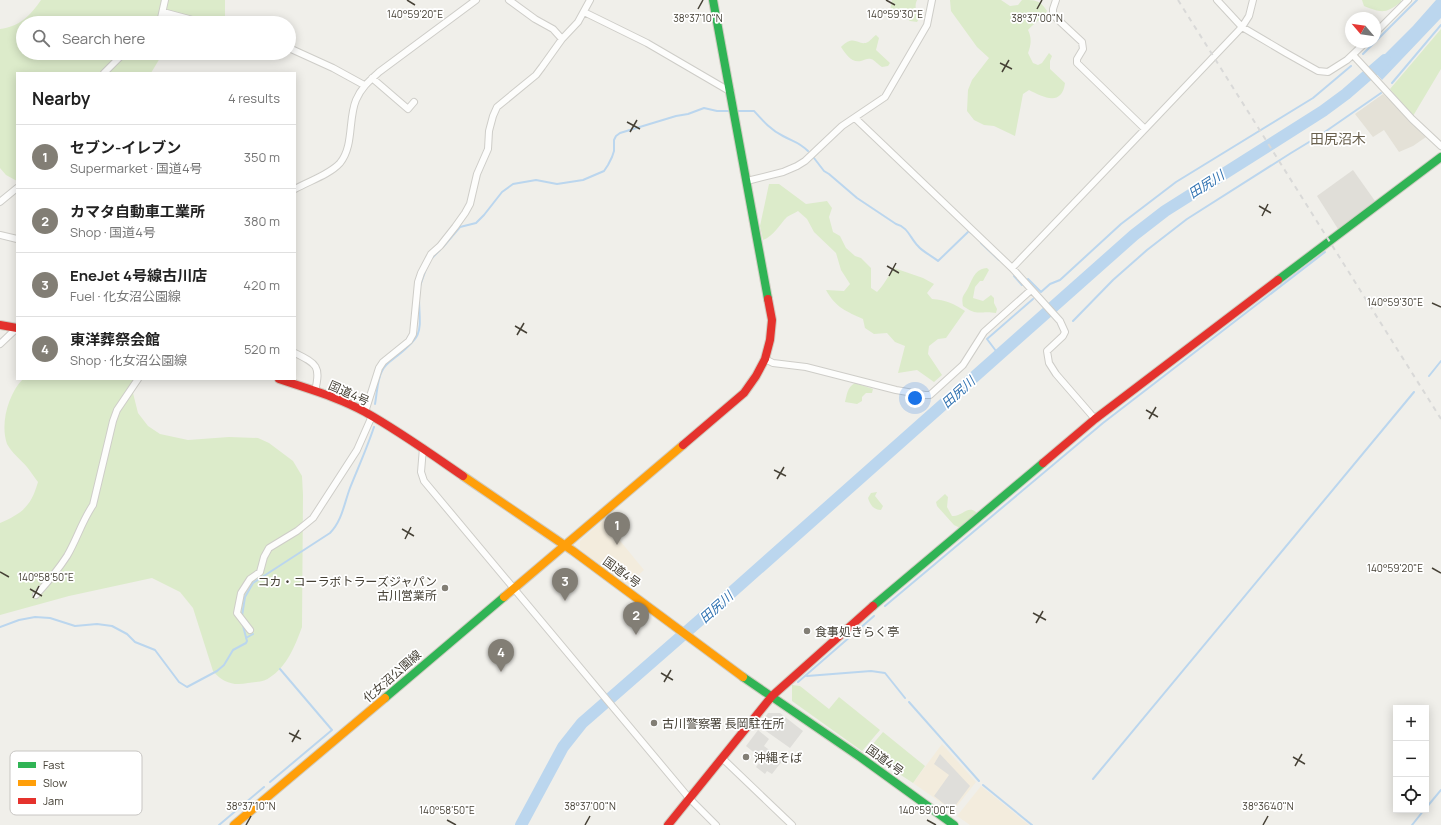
<!DOCTYPE html>
<html lang="en">
<head>
<meta charset="utf-8">
<style>
	body { margin:0; font-family:Manrope,"Noto Sans JP",sans-serif; background:#f6f6f6; color:#222 }
	.controls { position:absolute; right:12px; bottom:12px; display:grid; overflow:hidden; border-radius:0px; box-shadow:0 2px 10px #0003 }
	.controls button { width:36px; height:36px; display:grid; place-items:center; padding:0; border:0; border-bottom:1px solid #e0e0e0; background:#fff; color:#222; font:20px sans-serif }
	.compass { position:absolute; left:1345px; top:12px; width:36px; height:36px; border-radius:50%; background:#fff; box-shadow:0 2px 10px #0003; rotate:299deg }
	.you { position:absolute; left:915px; top:398px; width:14px; height:14px; margin:-10px; border:3px solid #fff; border-radius:50%; background:#1a73e8; box-shadow:0 0 0 6px #1a73e833 }
	.badge { display:grid; place-items:center; width:26px; height:26px; border-radius:50%; background:#827e75; color:#fff; font-size:13px; font-weight:700 }
	.pin { position:absolute; translate:-50% -33px; filter:drop-shadow(0 1px 2px #0008) }
	.pin::after { content:''; position:absolute; top:21px; width:14px; height:12px; background:inherit; clip-path:polygon(0 0,100% 0,50% 100%) }
	.list { margin:0; padding:0; list-style:none }
	h2 { display:flex; justify-content:space-between; align-items:center; height:52px; margin:0; padding:0 16px; font-size:17px }
	h2 small { font-size:13px; font-weight:400; color:#767676 }
	.list li { display:grid; grid-template-columns:26px 1fr auto; gap:12px; align-items:center; box-sizing:border-box; height:64px; padding:0 16px; border-top:1px solid #e0e0e0 }
	.list b { display:block; font-size:15px; white-space:nowrap }
	.list p { margin:0; font-size:13px; white-space:nowrap; color:#767676 }
	.list em { font-size:13px; font-style:normal; color:#767676 }
	.icon { flex:none; width:22px; height:22px; fill:none; stroke:currentColor; stroke-width:2; stroke-linecap:round; stroke-linejoin:round }
	.map { position:relative; flex:none; width:1441px; height:825px; overflow:hidden }
	.search { position:absolute; background:#fff; box-shadow:0 2px 10px #0003; left:16px; top:16px; width:280px; height:44px; display:flex; align-items:center; gap:10px; box-sizing:border-box; padding:0 14px; border-radius:22px; color:#767676; font-size:15px }
	.panel { position:absolute; background:#fff; box-shadow:0 2px 10px #0003; left:16px; top:72px; width:280px; height:308px; border-radius:0px }
	.map>svg:first-child { display:block }
</style>
</head>
<body>
<div class="map">
<svg width="1441" height="825" viewBox="0 0 1441 825">
	<rect width="100%" height="100%" fill="#f0efea"/>
	<path fill="#e4e1d7" d="M 1383,94 L 1405,115 L 1426,137 L 1413,146 L 1399,152 L 1384,130 L 1373,137 L 1355,114 Z"/>
	<path fill="#f3ecdd" d="M 603,520 L 644,570 L 627,585 L 580,550 L 580,541 Z
		M 942,744 L 976,782 L 953,811 L 913,783 Z
		M 981,786 L 1029,825 L 970,825 L 957,816 Z"/>
	<path fill="#e0ded8" d="M 1353,170 L 1375,201 L 1338,229 L 1317,196 Z"/>
	<path fill="#dcebca" d="M 41,0 L 225,0 L 225,17 L 221,23 L 23,23 L 23,53 L 163,53 L 151,73 L 17,73 L 17,181 L 6,175 L 0,168 L 0,29 C 19,27 31,15 41,0 Z
		M 892,0 L 917,0 C 914,7 916,11 920,17 L 917,22 L 910,21 L 901,14 L 890,11 Z
		M 950,0 L 1001,0 L 1010,6 L 1018,5 L 1022,0 C 1036,0 1040,0 1047,11 C 1042,19 1034,23 1028,30 C 1032,38 1031,45 1028,53 L 1033,63 L 1038,65 L 1042,63 L 1049,53 L 1052,56 L 1050,61 L 1050,69 L 1065,83 C 1062,107 1043,97 1029,90 L 1023,94 L 1015,136 L 994,126 L 984,125 L 974,120 L 967,111 L 968,90 L 972,80 L 989,58 L 977,47 L 951,11 Z
		M 1362,0 L 1401,0 L 1401,2 C 1385,14 1382,13 1364,6 Z
		M 1441,29 L 1441,69 L 1413,116 L 1390,89 Z
		M 876,35 L 879,38 L 876,50 L 890,63 L 888,66 L 882,67 C 878,65 875,60 871,59 C 867,58 865,60 861,61 C 851,63 846,54 841,47 C 855,33 858,47 868,42 C 870,41 873,37 876,35 Z
		M 769,184 L 779,184 L 806,204 L 827,201 L 832,208 L 829,217 L 833,232 L 840,236 L 846,248 L 855,256 L 861,258 L 871,268 L 871,288 L 877,292 C 884,285 888,276 894,268 L 923,278 L 934,284 L 927,293 L 932,299 C 946,300 953,303 965,311 L 946,338 L 938,339 L 929,346 L 928,354 L 942,375 L 934,382 L 917,370 L 898,373 L 905,346 L 895,342 L 887,333 L 874,334 L 865,328 L 863,319 C 846,311 836,308 826,290 L 844,291 L 850,284 L 841,270 L 836,253 L 814,232 L 807,219 L 798,211 C 795,213 790,215 787,217 C 779,225 774,236 763,240 L 760,226 Z
		M 987,268 L 989,270 L 983,281 L 980,281 L 975,287 L 973,298 L 983,301 L 991,295 L 994,298 L 994,303 L 997,309 L 996,313 C 980,310 978,317 963,306 C 961,295 964,296 968,288 C 973,278 975,269 987,268 Z
		M 23,379 L 140,379 L 133,393 L 138,413 L 148,426 L 160,434 L 188,440 L 229,437 L 258,438 L 269,443 L 293,461 L 302,476 L 303,495 L 302,627 C 295,646 287,667 269,678 C 264,682 255,682 248,683 C 234,686 223,683 213,671 L 193,608 L 180,592 L 152,578 L 69,596 L 0,615 L 0,523 C 23,513 31,506 38,482 C 34,477 31,472 27,467 C 21,460 12,453 7,444 C 0,424 8,394 23,379 Z
		M 855,383 L 873,389 L 872,393 L 866,393 L 862,397 L 862,401 L 857,404 L 845,402 C 847,395 847,387 855,383 Z
		M 877,492 L 875,496 L 883,506 L 881,510 C 874,510 870,505 868,498 L 871,493 Z
		M 945,494 L 948,497 L 947,507 L 952,516 C 962,517 967,505 976,512 L 976,516 L 960,528 L 954,525 L 937,506 L 936,502 Z
		M 792,685 L 800,686 L 829,709 L 839,697 L 880,730 L 862,751 L 792,701 Z
		M 883,732 L 925,766 L 913,783 L 866,752 Z"/>
	<path fill="#dfdeda" d="M 768,713 L 780,713 L 803,731 L 790,748 L 759,726 Z
		M 758,730 L 769,739 L 764,746 L 783,760 L 772,774 L 767,771 L 765,774 L 756,767 L 762,759 L 746,746 Z
		M 940,754 L 970,786 L 952,810 L 934,796 L 949,775 L 934,764 Z"/>
	<path fill="#bbd6ee" d="M 1436,0 L 1441,0 L 1441,18 L 1382,80 L 1371,68 L 1413,26 Z"/>
	<g fill="none" stroke-linecap="round" stroke-linejoin="round">
		<path stroke="#bbd6ee" stroke-width="2" d="M 1363,54 L 1417,0
			M 1392,83 L 1441,25
			M 738,111 L 754,111 C 763,121 771,130 783,136 C 794,142 799,142 808,151
			M 814,158 L 824,171 L 829,174 L 857,198 L 896,224 C 908,227 910,238 918,246 C 923,252 932,256 938,261 L 969,231 L 971,233
			M 981,243 L 999,260
			M 443,247 L 460,227 L 476,223 L 484,215 L 502,192 L 513,184 L 536,180 L 557,184 L 583,180 L 604,171 L 608,165 L 612,157 L 614,151 L 614,140 L 616,136 L 620,133 L 676,116 L 688,114 L 704,108 L 717,111 L 729,111
			M 432,258 L 440,250
			M 1014,276 L 1022,285
			M 1027,281 L 1028,279 L 1041,292 L 1050,284 L 1060,280 L 1121,224 L 1176,182 L 1313,98 L 1351,66
			M 420,286 L 426,269
			M 1073,321 L 1113,280 L 1147,250 L 1187,219 L 1291,153 L 1319,136 L 1381,93
			M 999,355 L 987,339 L 1033,299
			M 1429,376 L 1441,361
			M 375,404 C 377,394 377,380 382,371 C 385,364 392,360 397,356 C 424,334 420,333 419,300
			M 885,606 L 1103,423 L 1325,252
			M 242,616 L 245,597 L 253,583 L 330,533 C 342,521 344,504 350,488 C 358,468 367,448 374,427
			M 0,627 L 19,620 L 35,617 L 50,618 L 75,626 L 97,624 L 112,626 L 127,634 L 135,642 L 155,650 L 179,682 L 187,687 L 217,671 L 224,665 L 233,650 L 246,643 L 247,641 L 242,622
			M 246,638 L 253,634
			M 807,676 L 871,671 L 885,673 L 905,698
			M 798,682 L 874,616
			M 909,702 L 979,781
			M 1093,779 L 1414,392
			M 270,782 L 332,730 L 280,669
			M 983,785 L 1032,825
			M 1426,808 L 1441,790
			M 219,825 L 264,787
			M 1412,825 L 1424,810"/>
		<path stroke="#bbd6ee" stroke-width="12" d="M 521,825 L 563,747 L 582,723 L 732,592 L 1134,235 L 1165,211 L 1323,111 L 1346,94 L 1385,60"/>
		<defs>
			<path id="street" d="M 509,0 L 535,19 L 553,29 L 562,39
				M 1056,0 L 1053,9 L 1053,15 L 1082,42 L 1083,49 L 1077,59 L 1077,63 L 1145,129
				M 1217,0 L 1242,27 L 1286,53 L 1318,71 L 1328,72 L 1347,60 L 1366,42
				M 163,12 L 204,23
				M 584,12 L 647,43 L 731,92
				M 157,23 L 161,18 L 165,0
				M 1375,33 L 1408,0
				M 289,48 L 333,68 L 364,85
				M 1353,55 L 1412,119 L 1441,146
				M 104,73 L 124,53
				M 372,78 L 408,109 L 414,102
				M 855,118 L 1012,268 L 1060,321 L 1065,332 L 1063,336 L 1047,351 L 1049,363 L 1056,374 L 1095,419
				M 747,181 L 783,172 L 797,166 L 805,161 L 842,126 L 885,97 L 927,25 L 932,0
				M 295,189 C 309,181 329,175 340,163 C 354,146 348,119 356,100 C 361,88 369,81 379,72 L 476,0
				M 0,202 L 17,188
				M 0,235 L 17,239
				M 1012,268 L 1145,129 L 1242,27 L 1249,16 L 1253,0
				M 0,344 L 17,328
				M 295,353 C 317,364 321,366 315,391
				M 765,359 L 773,363 L 806,367 L 896,390 L 925,395 L 930,395 L 963,365 L 984,332 L 1031,290
				M 365,412 L 379,368 L 383,362 L 409,341 L 413,334 L 418,282 L 421,273 L 431,254 L 440,246 L 455,227 L 465,213 L 470,204 L 477,174 L 488,149 L 489,131 L 493,116 L 497,107 L 536,75 L 542,67 L 562,39 L 578,22 L 590,0
				M 423,448 L 421,472 L 424,481 L 689,798 L 716,825
				M 36,595 C 47,583 58,570 67,556 C 77,539 82,521 93,505 L 113,421 L 117,410 L 138,379
				M 250,630 L 237,613 L 241,593 L 250,579 L 260,572 L 264,557 L 269,548 L 297,531 L 313,518 L 357,450 L 372,416
				M 722,758 L 792,825"/>
			<path id="fast" d="M 713,0 L 768,299
				M 1278,280 L 1441,157
				M 873,606 L 1043,463
				M 743,677 L 860,757 L 954,825
				M 385,698 L 504,597"/>
			<path id="slow" d="M 463,476 L 573,551 L 743,677
				M 504,597 L 683,445
				M 234,825 L 385,698"/>
			<path id="jam" d="M 0,325 L 17,328
				M 279,379 C 308,389 338,397 365,412 C 399,431 431,454 463,476
				M 683,445 L 744,393 L 756,376 L 765,359 L 770,340 L 772,320 L 768,299
				M 1043,463 L 1095,419 L 1278,280
				M 668,825 L 772,696 L 873,606"/>
		</defs>
		<use href="#street" stroke="#cecdc8" stroke-width="8"/>
		<use href="#fast" stroke="#d0ccc1" stroke-width="10"/>
		<use href="#slow" stroke="#d0ccc1" stroke-width="10"/>
		<use href="#jam" stroke="#d0ccc1" stroke-width="10"/>
		<use href="#street" stroke="#fdfdfc" stroke-width="6"/>
		<use href="#fast" stroke="#30b455" stroke-width="8"/>
		<use href="#slow" stroke="#ff9f0a" stroke-width="8"/>
		<use href="#jam" stroke="#e5322d" stroke-width="8"/>
		<path stroke="#d9d9d8" stroke-width="2" stroke-dasharray="5 5" stroke-linecap="butt" d="M 1178,0 L 1441,419"/>
	</g>
	<path fill="none" stroke="#464136" stroke-width="1.5" d="M 407,0 L 415,5M 886,0 L 895,5M 698,9 L 703,0M 1037,9 L 1042,0M 1000,63 L 1012,69M 1002,72 L 1009,60M 627,122 L 640,129M 630,132 L 637,120M 1259,206 L 1271,213M 1262,216 L 1268,204M 887,266 L 899,273M 889,276 L 896,263M 1432,303 L 1441,307M 515,326 L 527,333M 517,335 L 524,323M 1146,410 L 1158,417M 1149,419 L 1156,407M 774,470 L 786,476M 777,479 L 784,467M 402,529 L 414,536M 405,539 L 411,527M 1432,568 L 1441,573M 0,572 L 9,577M 30,589 L 42,596M 33,598 L 39,586M 1033,613 L 1046,620M 1036,623 L 1043,611M 661,673 L 673,680M 664,682 L 671,670M 289,733 L 301,739M 292,742 L 299,730M 1293,757 L 1305,764M 1295,766 L 1302,754M 447,820 L 456,825M 927,820 L 936,825M 246,825 L 251,816M 585,825 L 590,816M 1263,825 L 1268,816"/>
	<g fill="#827e75" stroke="#fff" stroke-width="1.5">
		<circle cx="445" cy="588" r="4"/>
		<circle cx="807" cy="631" r="4"/>
		<circle cx="654" cy="723" r="4"/>
		<circle cx="746" cy="757" r="4"/>
	</g>
	<g text-anchor="middle" dominant-baseline="central" stroke-width="3.5" stroke-linejoin="round" paint-order="stroke">
		<g font-size="12" fill="#464136" stroke="#fff">
			<text transform="translate(349 393) rotate(24)">国道4号</text>
			<text transform="translate(622 572) rotate(36)">国道4号</text>
			<text transform="translate(392 676) rotate(-41)">化女沼公園線</text>
			<text transform="translate(885 760) rotate(36)">国道4号</text>
		</g>
		<g font-size="12" fill="#464136" stroke="#fff" text-anchor="start">
			<text x="437" y="581" text-anchor="end">コカ・コーラボトラーズジャパン<tspan x="437" dy="14">古川営業所</tspan></text>
			<text x="815" y="631">食事処きらく亭</text>
			<text x="662" y="723">古川警察署 長岡駐在所</text>
			<text x="754" y="757">沖縄そば</text>
		</g>
		<g font-size="13" font-style="italic" fill="#3072b1" stroke="#fff">
			<text transform="translate(1206 184) rotate(-33)">田尻川</text>
			<text transform="translate(958 392) rotate(-42)">田尻川</text>
			<text transform="translate(716 607) rotate(-42)">田尻川</text>
		</g>
		<g font-size="14" fill="#69604d" stroke="#fff">
			<text x="1338" y="138">田尻沼木</text>
		</g>
	</g>
	<rect x="10" y="751" width="132" height="64" rx="6" fill="#fff" stroke="#c8c6c3" stroke-width="1"/>
	<rect x="18" y="762" width="18" height="6" fill="#30b455"/>
	<rect x="18" y="780" width="18" height="6" fill="#ff9f0a"/>
	<rect x="18" y="798" width="18" height="6" fill="#e5322d"/>
	<g font-size="11" fill="#464136">
		<text x="43" y="769">Fast</text>
		<text x="43" y="787">Slow</text>
		<text x="43" y="805">Jam</text>
	</g>
	<g font-size="10" text-anchor="middle" fill="#464136" stroke="#fff" stroke-width="3.5" stroke-linejoin="round" paint-order="stroke">
		<text x="415" y="18">140°59'20"E</text>
		<text x="895" y="18">140°59'30"E</text>
		<text x="698" y="22">38°37'10"N</text>
		<text x="1037" y="22">38°37'00"N</text>
		<text x="1395" y="306">140°59'30"E</text>
		<text x="1395" y="572">140°59'20"E</text>
		<text x="46" y="581">140°58'50"E</text>
		<text x="251" y="810">38°37'10"N</text>
		<text x="590" y="810">38°37'00"N</text>
		<text x="1268" y="810">38°36'40"N</text>
		<text x="447" y="814">140°58'50"E</text>
		<text x="927" y="814">140°59'00"E</text>
	</g>
</svg>
<div class="controls">
<button>+</button>
<button>−</button>
<button><svg class="icon" aria-label="locate" viewBox="0 0 24 24"><circle cx="12" cy="12" r="6"/><path d="M12 2v4M12 18v4M2 12h4M18 12h4"/></svg></button>
</div>
<svg class="compass" viewBox="-18 -18 36 36"><path d="M0-13l5 13h-10z" fill="#e53935"/><path d="M0 13l5-13h-10z" fill="#767676"/></svg>
<div class="you"></div>
<div class="pin badge" style="left:617px;top:545px">1</div>
<div class="pin badge" style="left:636px;top:635px">2</div>
<div class="pin badge" style="left:565px;top:601px">3</div>
<div class="pin badge" style="left:501px;top:672px">4</div>
<div class="search"><svg class="icon" aria-label="search" viewBox="0 0 24 24"><circle cx="10" cy="10" r="6"/><path d="M15 15l6 6"/></svg>Search here</div>
<section class="panel">
<h2>Nearby<small>4 results</small></h2>
<ul class="list">
<li><span class="badge">1</span><div><b>セブン-イレブン</b><p>Supermarket · 国道4号</p></div><em>350 m</em></li>
<li><span class="badge">2</span><div><b>カマタ自動車工業所</b><p>Shop · 国道4号</p></div><em>380 m</em></li>
<li><span class="badge">3</span><div><b>EneJet 4号線古川店</b><p>Fuel · 化女沼公園線</p></div><em>420 m</em></li>
<li><span class="badge">4</span><div><b>東洋葬祭会館</b><p>Shop · 化女沼公園線</p></div><em>520 m</em></li>
</ul>
</section>
</div>
</body>
</html>
